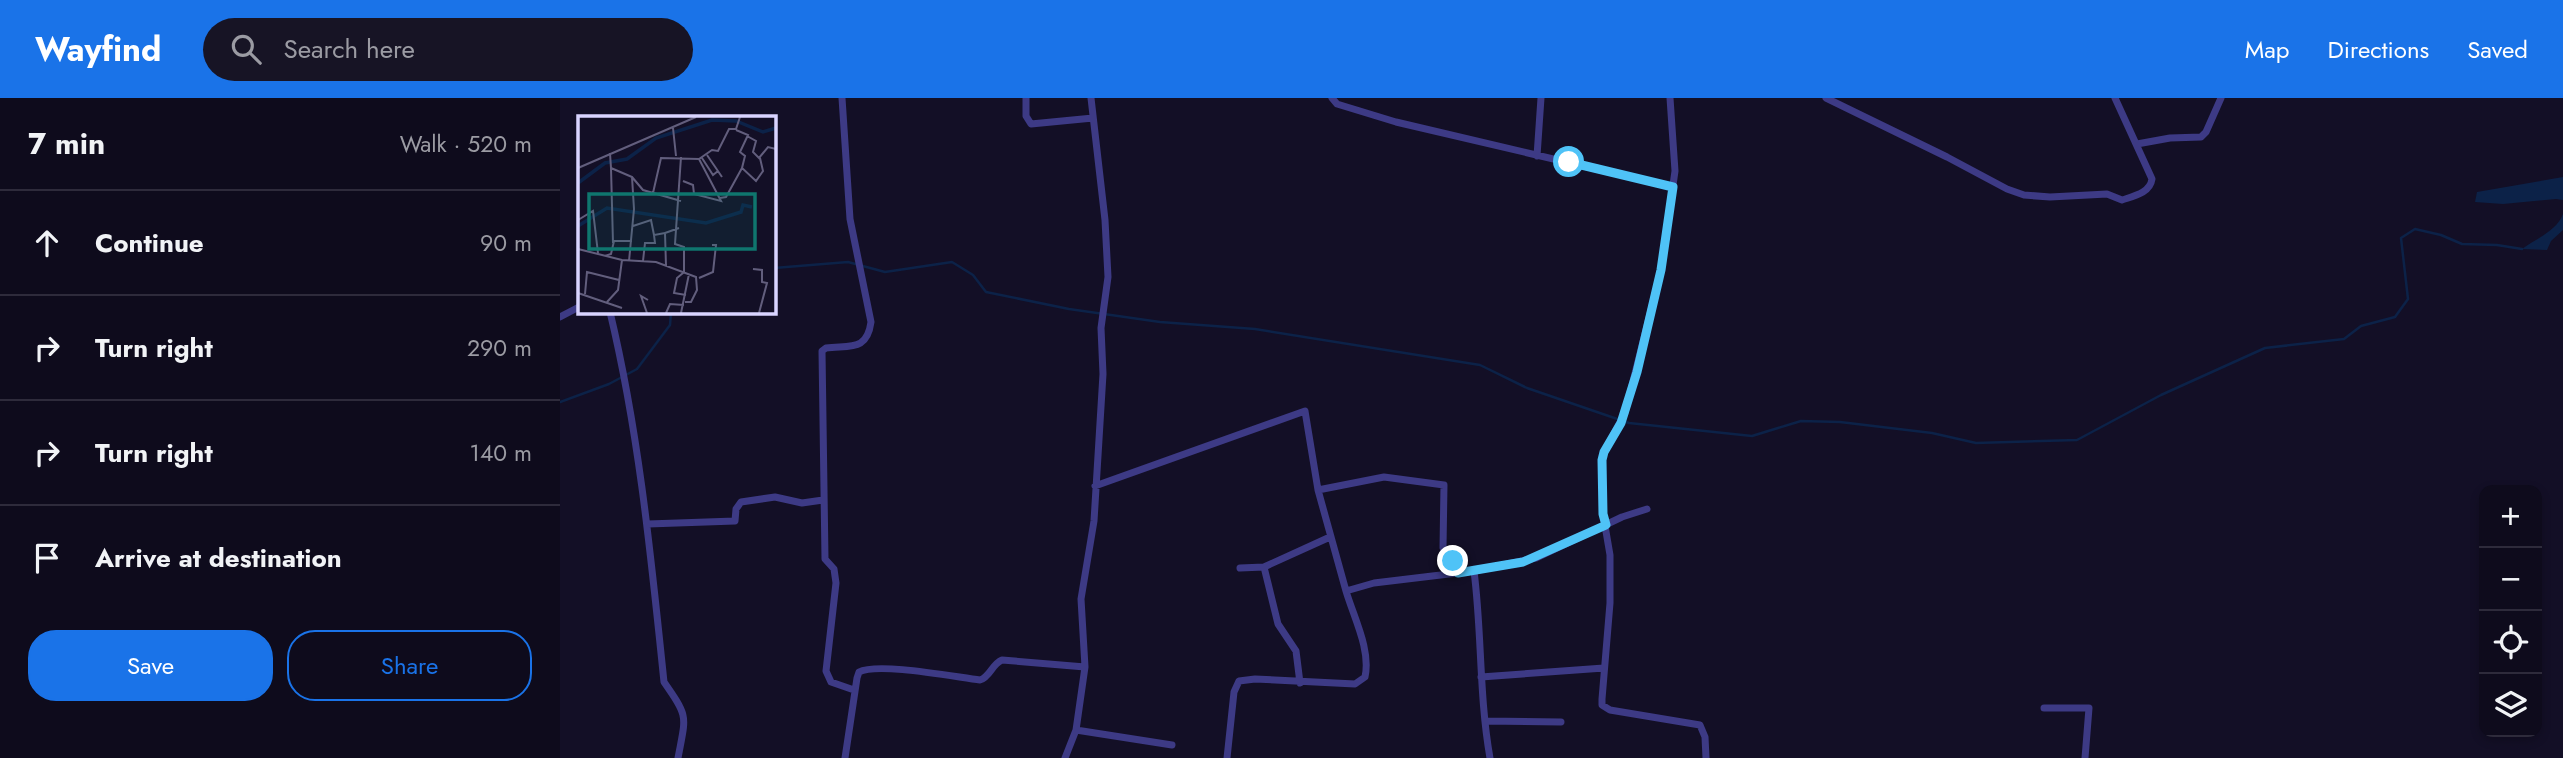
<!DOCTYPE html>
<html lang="en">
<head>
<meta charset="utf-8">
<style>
	body { margin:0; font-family:Jost,sans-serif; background:#171425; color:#f1f3f6 }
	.controls { position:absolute; right:21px; bottom:21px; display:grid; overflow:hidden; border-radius:14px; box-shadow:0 4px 10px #0003 }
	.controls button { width:63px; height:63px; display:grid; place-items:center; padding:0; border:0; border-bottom:2px solid #2e2b3b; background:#0e0b1c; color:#f1f3f6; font:35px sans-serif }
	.stop { position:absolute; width:21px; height:21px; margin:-16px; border:5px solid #4fc3f7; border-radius:50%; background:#fff }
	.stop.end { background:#4fc3f7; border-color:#fff; box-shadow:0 2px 7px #0008 }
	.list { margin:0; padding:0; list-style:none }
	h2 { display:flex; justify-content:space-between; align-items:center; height:91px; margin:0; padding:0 28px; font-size:30px }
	h2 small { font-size:23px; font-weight:400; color:#9b9ba3 }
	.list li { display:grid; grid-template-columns:46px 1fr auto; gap:21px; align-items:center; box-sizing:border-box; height:105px; padding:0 28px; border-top:2px solid #2e2b3b }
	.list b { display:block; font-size:26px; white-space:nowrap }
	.list em { font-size:23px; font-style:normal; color:#9b9ba3 }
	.actions { display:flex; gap:14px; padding:21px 28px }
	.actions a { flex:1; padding:16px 0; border:2px solid #1a73e8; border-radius:28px; text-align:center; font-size:24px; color:#1a73e8 }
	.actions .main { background:#1a73e8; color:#fff }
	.icon { flex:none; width:38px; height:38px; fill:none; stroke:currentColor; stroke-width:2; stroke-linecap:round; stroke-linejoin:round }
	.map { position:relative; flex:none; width:2003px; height:660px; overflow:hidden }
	header { display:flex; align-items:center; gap:42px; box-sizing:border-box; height:98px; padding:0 35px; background:#1a73e8; color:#fff }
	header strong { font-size:33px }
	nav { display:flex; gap:38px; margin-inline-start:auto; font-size:24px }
	.search { width:490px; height:63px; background:#171425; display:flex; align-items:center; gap:18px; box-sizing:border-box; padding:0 24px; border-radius:38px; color:#9b9ba3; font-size:26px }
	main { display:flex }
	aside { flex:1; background:#0e0b1c }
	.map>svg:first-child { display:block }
</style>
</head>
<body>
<header>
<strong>Wayfind</strong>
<div class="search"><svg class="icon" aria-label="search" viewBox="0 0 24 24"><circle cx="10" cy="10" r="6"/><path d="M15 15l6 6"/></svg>Search here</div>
<nav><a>Map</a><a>Directions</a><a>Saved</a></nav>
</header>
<main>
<aside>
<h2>7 min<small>Walk · 520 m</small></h2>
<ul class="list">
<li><svg class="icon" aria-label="ahead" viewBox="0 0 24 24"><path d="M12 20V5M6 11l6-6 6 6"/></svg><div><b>Continue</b></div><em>90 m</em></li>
<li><svg class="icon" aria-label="right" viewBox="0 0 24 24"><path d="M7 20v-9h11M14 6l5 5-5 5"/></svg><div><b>Turn right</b></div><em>290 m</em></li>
<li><svg class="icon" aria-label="right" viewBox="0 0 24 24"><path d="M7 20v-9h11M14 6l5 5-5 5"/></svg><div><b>Turn right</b></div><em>140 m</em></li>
<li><svg class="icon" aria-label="arrive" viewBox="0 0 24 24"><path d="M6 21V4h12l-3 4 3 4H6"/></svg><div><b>Arrive at destination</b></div></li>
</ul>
<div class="actions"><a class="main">Save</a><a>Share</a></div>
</aside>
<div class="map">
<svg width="2003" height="660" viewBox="0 0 2003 660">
	<rect width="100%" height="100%" fill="#130f26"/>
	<path fill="#0c2248" d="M 2003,79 L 2003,102 L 1996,101 L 1943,106 L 1915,104 L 1917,94 Z
		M 2003,116 L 2003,132 L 1991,143 L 1987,152 L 1962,151 C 1976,140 1996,134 2003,116 Z"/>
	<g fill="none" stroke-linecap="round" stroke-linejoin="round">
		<path stroke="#0c2248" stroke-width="2.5" d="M 214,170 L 288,164 L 325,174 L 392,164 L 413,177 L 426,194 L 509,211 L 600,224 L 695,231 L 920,267 L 967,290 L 1069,325 L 1192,338 L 1241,323 L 1280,324 L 1372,335 L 1416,345 L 1517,342 L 1601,297 L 1705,250 L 1784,241 L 1801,228 L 1835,219 L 1848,201 L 1841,140 L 1855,131 L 1881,137 L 1902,146 L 1937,147 L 1962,151
			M 0,304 L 49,286 L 77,271 L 110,227 L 111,214"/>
		<path stroke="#3d3a85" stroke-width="7" d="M 282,0 L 290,121 L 311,224 C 307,253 291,247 266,250 L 262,253 L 265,461 L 274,471 L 276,485 L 266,573 L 271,584 L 294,592
			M 466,0 L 466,18 L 471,26 L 533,20
			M 772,0 L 777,6 L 836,24 L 1113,89
			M 1110,0 L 1115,73 L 1101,172 L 1065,315 L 1044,354 L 1042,362 L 1043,416 L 1050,457 L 1050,505 L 1042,601 L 1042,607 L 1050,612 L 1140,627 L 1145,639 L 1146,660
			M 1266,0 L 1387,59 L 1447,91 L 1464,97 L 1490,99 L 1547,96 L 1562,102 C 1574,98 1590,95 1592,81 L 1555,0
			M 1577,46 L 1610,40 L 1641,39 L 1646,34 L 1661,0
			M 977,58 L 981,0
			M 50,214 C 79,335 91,459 104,584 C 129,620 126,617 118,660
			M 0,219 L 19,209
			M 535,388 L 745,313 L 758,392 L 786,493
			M 758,392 L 824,379 L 884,387 L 883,450 L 893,463 L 898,475
			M 88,426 L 175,423 L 176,411 L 181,404 L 215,399 L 242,405 L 263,402
			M 704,469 L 770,439
			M 680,470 L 704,469 L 718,526 L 736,553 L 740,585
			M 921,579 L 1044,570
			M 1484,610 L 1529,610 L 1525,660
			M 925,623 L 1001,624
			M 516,632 L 612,647
			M 285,660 L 297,580 L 299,574 C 318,564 395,579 420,582 C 430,579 432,566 442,562 L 525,569
			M 505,660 L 516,632 L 525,569 L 521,501 L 534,423 L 543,276 L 541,230 L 548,179 L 545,122 L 531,0
			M 667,660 L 674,594 L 679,583 L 695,581 L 795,586 L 805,579 C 811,552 794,520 786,493 L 814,485 L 914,473
			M 930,660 C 919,598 922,535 914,473 L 976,460 L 1062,419 L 1087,411"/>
	</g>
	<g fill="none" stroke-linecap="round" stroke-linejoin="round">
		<path stroke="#4fc3f7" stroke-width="9" d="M 893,463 L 898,475 L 963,464 L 1046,427 L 1043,416 L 1042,362 L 1044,354 L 1061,325 L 1077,274 L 1101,172 L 1113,89 L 1009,64"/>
	</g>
	<g transform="translate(18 18)">
		<rect width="198" height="198" fill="#130f26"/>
		<path fill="none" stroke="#0c2248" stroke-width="3.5" d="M 0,67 L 27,47 L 49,43 L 78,22 L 134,4 L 158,5 L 185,16 L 198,12M 0,110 L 29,92 L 128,107 L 163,96 L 165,89 L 174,91"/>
		<path fill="none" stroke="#625e7d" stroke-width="2" d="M 95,12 L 98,40M 158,14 L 170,19 L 162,36 L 167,40 L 164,52 L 178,65 L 185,55 L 182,42M 169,20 L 178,25 L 175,36 L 181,42 L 190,31 L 198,33M 32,37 L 33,52 L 54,61 L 56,93 L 51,145M 129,39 L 144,61M 103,41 L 97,128 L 106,131 L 106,156M 124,42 L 135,59 L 140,55M 0,52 L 118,1M 33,52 L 35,127M 54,61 L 65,74 L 103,85M 105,65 L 115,69 L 116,78 L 143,85 L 121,43M 75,77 L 83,42 L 121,43 L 134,34 L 140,35 L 151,13 L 158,13 L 162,1M 142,82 L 148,81 L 164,52M 0,104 L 15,95 L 20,137M 55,110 L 73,104 L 76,119M 0,133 L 44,144 L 78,146 L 118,161 L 119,174 L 113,186 L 107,186M 27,140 L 33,138 L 36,125 L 54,125M 65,145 L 67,127 L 77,127 L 76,119 L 87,117M 88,150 L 87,117 L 101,112M 175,153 L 184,154 L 184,166 L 189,167 L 181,197M 105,157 L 99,162 L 96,177 L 108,179M 121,162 L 135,156 L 138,129 L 134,129M 0,177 L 44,192M 7,178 L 9,156 L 41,164M 29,186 L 40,174 L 44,144M 69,197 L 63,180 L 70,184M 88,197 L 92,188 L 106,189M 103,197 L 111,158"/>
		<path fill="#0f766e" fill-opacity="0.15" stroke="#0f766e" stroke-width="3.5" d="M 11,78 L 177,78 L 177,133 L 11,133 Z"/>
		<rect width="198" height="198" fill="none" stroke="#d9d4ff" stroke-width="3.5"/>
	</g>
</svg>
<div class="controls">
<button>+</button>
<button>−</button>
<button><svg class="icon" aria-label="locate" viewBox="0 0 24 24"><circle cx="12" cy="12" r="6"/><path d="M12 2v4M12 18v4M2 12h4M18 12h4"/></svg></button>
<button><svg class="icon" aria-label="layers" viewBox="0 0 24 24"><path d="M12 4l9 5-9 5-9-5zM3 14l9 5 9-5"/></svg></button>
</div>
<div class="stop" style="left:1009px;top:64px"></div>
<div class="stop end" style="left:893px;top:463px"></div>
</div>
</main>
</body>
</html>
